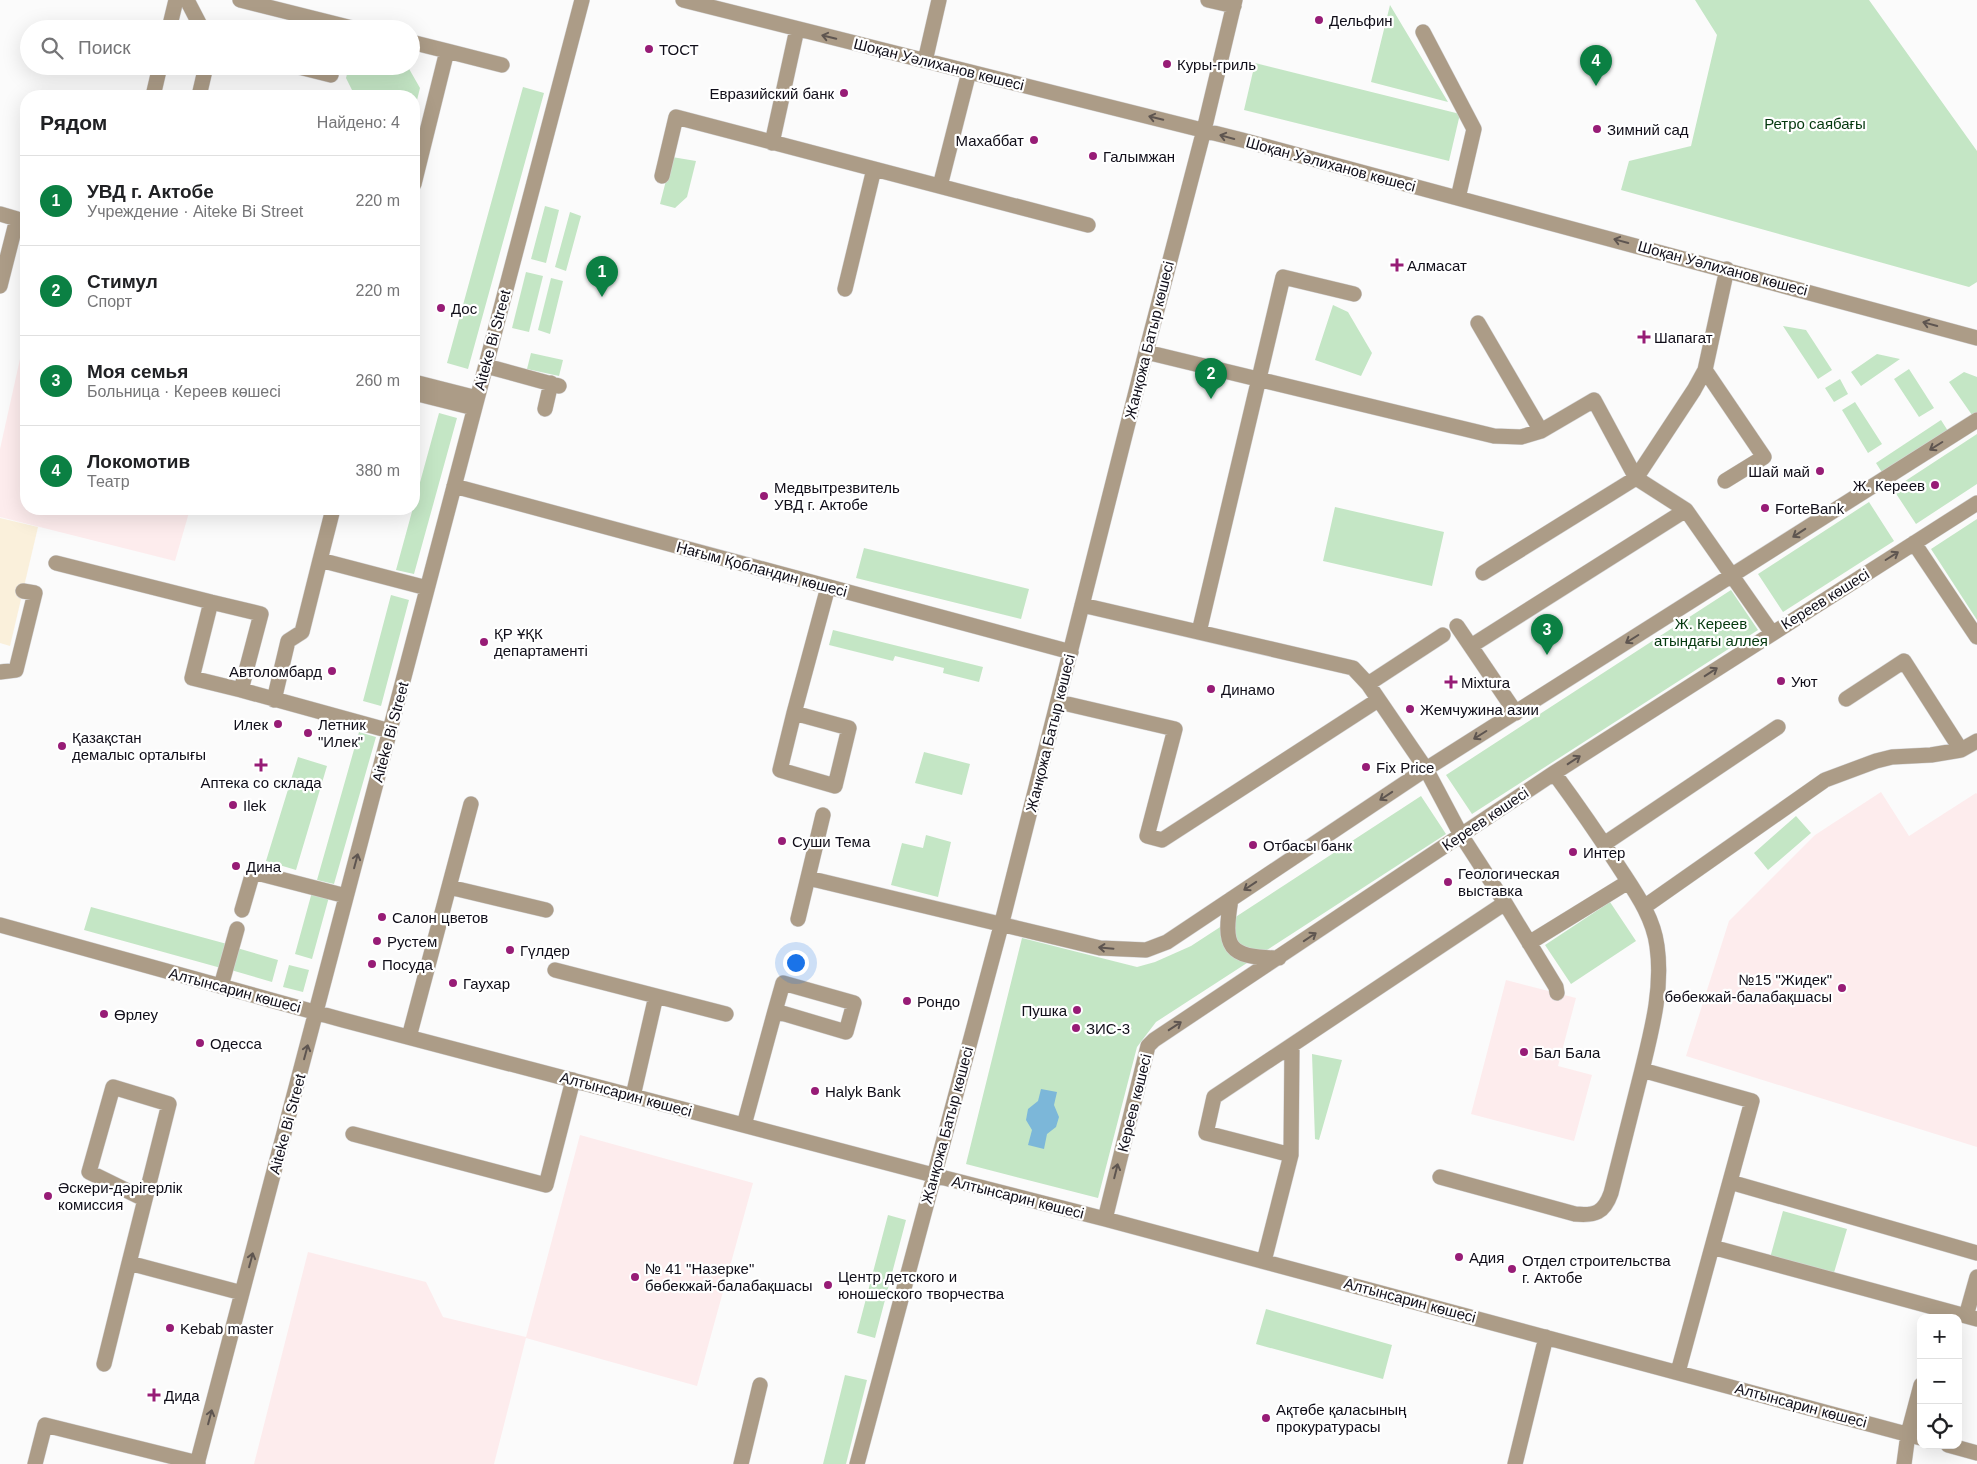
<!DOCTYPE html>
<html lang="ru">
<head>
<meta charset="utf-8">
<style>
	body { margin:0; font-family:Arial,sans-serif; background:#f2f2f2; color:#202124 }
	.controls { position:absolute; right:15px; bottom:15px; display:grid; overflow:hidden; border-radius:10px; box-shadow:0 5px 20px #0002 }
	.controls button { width:45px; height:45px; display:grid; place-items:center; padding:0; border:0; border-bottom:1px solid #e0e0e0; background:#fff; color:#202124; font:25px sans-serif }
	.you { position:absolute; left:795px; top:962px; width:18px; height:18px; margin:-12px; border:4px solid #fff; border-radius:50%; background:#1a73e8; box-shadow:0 0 0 8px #1a73e833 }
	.badge { display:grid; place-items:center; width:32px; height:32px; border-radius:50%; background:#0b8043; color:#fff; font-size:16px; font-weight:700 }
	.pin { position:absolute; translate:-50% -41px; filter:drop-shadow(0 1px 2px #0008) }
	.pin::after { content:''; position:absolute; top:26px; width:18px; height:15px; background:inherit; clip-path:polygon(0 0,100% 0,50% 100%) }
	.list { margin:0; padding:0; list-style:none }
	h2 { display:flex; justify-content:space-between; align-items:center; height:65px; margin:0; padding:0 20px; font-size:21px }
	h2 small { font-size:16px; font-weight:400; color:#757577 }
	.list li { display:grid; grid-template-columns:32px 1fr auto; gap:15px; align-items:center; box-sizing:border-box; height:90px; padding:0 20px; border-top:1px solid #e0e0e0 }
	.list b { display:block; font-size:19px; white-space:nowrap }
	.list p { margin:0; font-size:16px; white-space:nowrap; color:#757577 }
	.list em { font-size:16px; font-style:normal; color:#757577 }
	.icon { flex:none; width:28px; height:28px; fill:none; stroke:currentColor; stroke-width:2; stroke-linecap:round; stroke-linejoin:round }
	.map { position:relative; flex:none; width:1977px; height:1464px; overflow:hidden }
	.search { position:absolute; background:#fff; box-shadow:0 5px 20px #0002; left:20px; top:20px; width:400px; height:55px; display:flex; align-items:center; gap:12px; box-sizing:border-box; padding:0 18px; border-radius:28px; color:#757577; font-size:19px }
	.panel { position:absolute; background:#fff; box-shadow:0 5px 20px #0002; left:20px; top:90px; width:400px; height:425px; border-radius:20px }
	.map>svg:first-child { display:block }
</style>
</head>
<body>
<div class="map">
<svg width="1977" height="1464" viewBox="0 0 1977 1464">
	<rect width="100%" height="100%" fill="#fbfbfb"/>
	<path fill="#faf0db" d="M 0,518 L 38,527 L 10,646 L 0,643 Z"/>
	<path fill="#fdeced" d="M 26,332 L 26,509 L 190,509 L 175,561 L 0,517 L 0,449 Z
		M 1881,792 L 1909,836 L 1976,793 L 1977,794 L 1977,1147 L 1686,1056 L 1729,921 L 1815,835 Z
		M 1506,980 L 1576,998 L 1558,1066 L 1592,1075 L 1574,1141 L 1471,1114 Z
		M 580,1135 L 753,1183 L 697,1386 L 526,1338 L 494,1464 L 254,1464 L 308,1252 L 426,1282 L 443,1317 L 526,1337 Z"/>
	<path fill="#c4e6c5" d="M 1695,0 L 1869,0 L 1977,151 L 1977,282 L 1969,287 L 1621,190 L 1629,161 L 1691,146 L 1717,35 Z
		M 1390,5 L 1448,102 L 1371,82 Z
		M 1255,63 L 1460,114 L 1449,161 L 1244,110 Z
		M 349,66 L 408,67 L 420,88 L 414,112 L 414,96 L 355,96 L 346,78 Z
		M 523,87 L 544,93 L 468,369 L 447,363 Z
		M 672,157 L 696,161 L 687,197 L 675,208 L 660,204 Z
		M 545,206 L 559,210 L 546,263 L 531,259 Z
		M 570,212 L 581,216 L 566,271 L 555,267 Z
		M 526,272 L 543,276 L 529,332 L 512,328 Z
		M 551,278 L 563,281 L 550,334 L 538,330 Z
		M 1333,305 L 1348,312 L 1372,353 L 1361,376 L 1315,360 Z
		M 1783,326 L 1806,330 L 1832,370 L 1818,379 Z
		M 531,353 L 563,360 L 559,376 L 527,369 Z
		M 1877,354 L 1900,359 L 1861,386 L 1851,372 Z
		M 1909,369 L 1934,408 L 1919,417 L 1894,379 Z
		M 1964,372 L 1977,377 L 1977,412 L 1972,415 L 1949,382 Z
		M 1840,379 L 1848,394 L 1834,402 L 1825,388 Z
		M 1855,402 L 1882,444 L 1868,453 L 1842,410 Z
		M 439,413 L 457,418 L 414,574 L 396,570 Z
		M 1941,420 L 1948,431 L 1883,474 L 1876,463 Z
		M 1977,434 L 1977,484 L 1916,524 L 1893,489 Z
		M 1869,502 L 1894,541 L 1783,612 L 1758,574 Z
		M 1335,507 L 1444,532 L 1432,586 L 1323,561 Z
		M 1977,519 L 1977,620 L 1931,549 Z
		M 864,548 L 1029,589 L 1021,619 L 856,578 Z
		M 1731,590 L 1758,630 L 1472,814 L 1446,775 Z
		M 391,595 L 409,600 L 381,706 L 363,701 Z
		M 833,630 L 983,667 L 979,682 L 943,673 L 944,668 L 895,656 L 893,661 L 829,645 Z
		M 359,732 L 376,737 L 334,884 L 317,880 Z
		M 924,752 L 970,764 L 962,795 L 915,783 Z
		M 298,757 L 327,766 L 296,870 L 266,861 Z
		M 1421,796 L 1446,834 L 1156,1022 L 1137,1047 L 1098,1198 L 966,1164 L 1022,938 L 1137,967 L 1155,962 L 1191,946 Z
		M 1796,816 L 1811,833 L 1768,870 L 1754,853 Z
		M 926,835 L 951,842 L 938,897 L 891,885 L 902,843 L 923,848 Z
		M 312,892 L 329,897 L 312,959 L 295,954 Z
		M 1610,902 L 1636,941 L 1571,984 L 1545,945 Z
		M 91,907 L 227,944 L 221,968 L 84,930 Z
		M 237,948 L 278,960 L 272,982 L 231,970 Z
		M 289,965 L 309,970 L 303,992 L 283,987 Z
		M 1312,1054 L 1342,1060 L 1319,1140 L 1315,1139 Z
		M 1783,1211 L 1847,1229 L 1833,1276 L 1770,1258 Z
		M 888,1215 L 906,1220 L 875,1338 L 857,1333 Z
		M 1266,1309 L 1392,1345 L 1383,1379 L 1256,1344 Z
		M 845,1375 L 867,1380 L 846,1464 L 823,1464 Z"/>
	<path fill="#7cb7d9" d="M 1041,1089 L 1057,1092 L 1054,1105 L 1059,1117 L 1056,1127 L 1047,1134 L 1044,1149 L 1028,1145 L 1032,1130 L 1026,1120 L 1028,1109 L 1038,1101 Z"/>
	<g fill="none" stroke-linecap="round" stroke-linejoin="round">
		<defs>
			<path id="minor" d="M 187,0 L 202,29
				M 240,0 L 356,29
				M 683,0 L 1242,140 L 1977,338
				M 1208,0 L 1234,6
				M 169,29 L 176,0
				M 1423,32 L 1474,129 L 1458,198
				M 411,42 L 447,51 L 414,184
				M 447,51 L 502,65
				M 925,61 L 939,0
				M 295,66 L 331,75
				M 153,96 L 160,66
				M 199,96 L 206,66
				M 772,143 L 797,29
				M 662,176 L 676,117 L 1088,225
				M 940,186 L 969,72
				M 0,214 L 17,219 L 0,286
				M 845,289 L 874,169
				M 1478,323 L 1541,431
				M 1146,352 L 1494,436 L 1521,437 L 1541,431 L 1594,400 L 1636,478 L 1686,510 L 1772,633
				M 486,366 L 559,386
				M 414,382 L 477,398
				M 414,393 L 474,408
				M 545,409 L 551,383
				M 1725,481 L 1764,457 L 1705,370 L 1727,269
				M 454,486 L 1071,652
				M 333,509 L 320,560 L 427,588
				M 1914,543 L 1977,637
				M 56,563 L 211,602
				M 1483,573 L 1636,478 L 1694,390 L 1705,370
				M 1082,605 L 1353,668 L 1368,684 L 1426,769 L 1461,835 L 1505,903 L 1556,987 L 1557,993
				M 1457,626 L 1516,713
				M 1199,632 L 1283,277 L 1354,294
				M 1471,646 L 1686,510
				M 0,672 L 16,670 L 35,593 L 23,591
				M 1368,684 L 1443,635
				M 241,690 L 192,678 L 211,602 L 261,614 L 241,690 L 390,731
				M 1846,699 L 1904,661 L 1961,750
				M 274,700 L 288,641 L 302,632 L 320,560
				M 1059,702 L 1175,729 L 1147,836 L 1162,840 L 1378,700
				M 794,713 L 780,770 L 835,786 L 849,728 L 794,713 L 828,587
				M 1554,773 C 1576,803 1597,833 1617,864 C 1633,889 1653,915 1657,946 C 1663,988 1652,1029 1642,1070
				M 1604,844 L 1778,727
				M 808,878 L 1100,948 L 1146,950 L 1167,942 L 1426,769 L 1977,420
				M 449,887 L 546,910
				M 1231,899 C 1223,947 1227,958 1279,958
				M 1644,907 L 1825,780 L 1876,761 L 1892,757 L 1931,755 L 1961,750 L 1977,741
				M 242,910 L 253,872 L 346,896
				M 798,919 L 823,815
				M 0,925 L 343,1020 L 933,1175 L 1105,1219 L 1921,1438
				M 1529,943 L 1628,882
				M 555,970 L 726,1014
				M 783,983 L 854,1003 L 846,1032 L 775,1011 Z
				M 221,986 L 237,929
				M 409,1037 L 471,804
				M 633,1096 L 656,996
				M 744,1125 L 775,1011
				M 353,1134 L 546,1185 L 573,1080
				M 1291,1155 L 1292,1045
				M 1440,1177 L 1575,1214 C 1595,1216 1604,1213 1611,1193 L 1642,1070 L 1752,1101 L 1712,1247
				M 1730,1182 L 1977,1253
				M 144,1199 L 89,1172 L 113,1087 L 169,1104 L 129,1263 L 242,1293
				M 1105,1219 L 1148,1046 L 1154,1040 L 1554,773 L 1977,503
				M 1264,1261 L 1291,1155 L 1206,1133 L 1214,1097 L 1505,903
				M 1966,1316 L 1977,1277
				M 104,1364 L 129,1263
				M 1678,1372 L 1712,1247 L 1977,1319
				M 1948,1445 L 1977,1453
				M 35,1464 L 45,1425 L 198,1463
				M 197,1464 L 582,0
				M 741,1464 L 760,1385
				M 857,1464 L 1001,926 L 1146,352 L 1204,130 L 1235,0
				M 1515,1464 L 1546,1337
				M 1904,1464 L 1908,1434 L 1921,1385"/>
		</defs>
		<use href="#minor" stroke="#d5d5d7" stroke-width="16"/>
		<use href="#minor" stroke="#ac9c87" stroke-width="15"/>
	</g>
	<defs><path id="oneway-shaft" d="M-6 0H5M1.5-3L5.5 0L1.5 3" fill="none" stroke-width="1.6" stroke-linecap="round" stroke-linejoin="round" transform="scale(1.25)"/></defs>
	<g stroke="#5e5550">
		<use href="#oneway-shaft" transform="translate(829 37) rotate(-166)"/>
		<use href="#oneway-shaft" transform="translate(1156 118) rotate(-166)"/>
		<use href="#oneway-shaft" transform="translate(1227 137) rotate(-165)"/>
		<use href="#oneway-shaft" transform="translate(1621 241) rotate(-165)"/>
		<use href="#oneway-shaft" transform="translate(1930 324) rotate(-165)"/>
		<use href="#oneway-shaft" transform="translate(1936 446) rotate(148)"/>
		<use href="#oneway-shaft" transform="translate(1799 533) rotate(147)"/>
		<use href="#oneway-shaft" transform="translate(1892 556) rotate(-32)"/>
		<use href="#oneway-shaft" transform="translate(1632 639) rotate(148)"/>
		<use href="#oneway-shaft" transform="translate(1711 672) rotate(-33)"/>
		<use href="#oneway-shaft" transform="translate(1480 735) rotate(148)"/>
		<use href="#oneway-shaft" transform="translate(1574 760) rotate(-33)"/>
		<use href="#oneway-shaft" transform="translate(1386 796) rotate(146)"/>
		<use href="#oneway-shaft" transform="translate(356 861) rotate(-75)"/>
		<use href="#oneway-shaft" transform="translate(1250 886) rotate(146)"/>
		<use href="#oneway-shaft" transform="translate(1310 937) rotate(-34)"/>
		<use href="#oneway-shaft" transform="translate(1106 948) rotate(-175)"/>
		<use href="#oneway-shaft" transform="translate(1175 1026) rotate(-33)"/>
		<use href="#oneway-shaft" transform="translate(306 1052) rotate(-75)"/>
		<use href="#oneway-shaft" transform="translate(1116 1171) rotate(-76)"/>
		<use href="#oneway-shaft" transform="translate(251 1260) rotate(-75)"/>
		<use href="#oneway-shaft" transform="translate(210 1417) rotate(-75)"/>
	</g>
	<g fill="#971c76" stroke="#fff" stroke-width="2">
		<circle cx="1319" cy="20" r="5"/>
		<circle cx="649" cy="49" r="5"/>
		<circle cx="1167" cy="64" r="5"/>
		<circle cx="844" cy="93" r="5"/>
		<circle cx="1597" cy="129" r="5"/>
		<circle cx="1034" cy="140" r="5"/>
		<circle cx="1093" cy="156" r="5"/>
		<path d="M1394.5 257.5h5v5h5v5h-5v5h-5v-5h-5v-5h5z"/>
		<circle cx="441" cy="308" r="5"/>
		<path d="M1641.5 329.5h5v5h5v5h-5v5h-5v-5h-5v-5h5z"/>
		<circle cx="1820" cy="471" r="5"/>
		<circle cx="1935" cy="485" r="5"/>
		<circle cx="764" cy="496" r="5"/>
		<circle cx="1765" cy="508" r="5"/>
		<circle cx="484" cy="642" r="5"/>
		<circle cx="332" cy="671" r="5"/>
		<circle cx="1781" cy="681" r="5"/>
		<path d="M1448.5 674.5h5v5h5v5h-5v5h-5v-5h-5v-5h5z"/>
		<circle cx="1211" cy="689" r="5"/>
		<circle cx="1410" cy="709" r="5"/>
		<circle cx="278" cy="724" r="5"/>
		<circle cx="308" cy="733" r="5"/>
		<circle cx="62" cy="746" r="5"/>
		<path d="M258.5 757.5h5v5h5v5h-5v5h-5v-5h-5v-5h5z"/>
		<circle cx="1366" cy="767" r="5"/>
		<circle cx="233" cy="805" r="5"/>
		<circle cx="782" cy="841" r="5"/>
		<circle cx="1253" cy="845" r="5"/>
		<circle cx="1573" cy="852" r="5"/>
		<circle cx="236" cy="866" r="5"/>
		<circle cx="1448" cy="882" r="5"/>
		<circle cx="382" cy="917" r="5"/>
		<circle cx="377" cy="941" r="5"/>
		<circle cx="510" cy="950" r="5"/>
		<circle cx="372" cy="964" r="5"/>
		<circle cx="453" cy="983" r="5"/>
		<circle cx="1842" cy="988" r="5"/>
		<circle cx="907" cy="1001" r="5"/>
		<circle cx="1077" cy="1010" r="5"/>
		<circle cx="104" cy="1014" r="5"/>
		<circle cx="1076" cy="1028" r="5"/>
		<circle cx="200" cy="1043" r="5"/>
		<circle cx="1524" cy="1052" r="5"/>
		<circle cx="815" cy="1091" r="5"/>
		<circle cx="48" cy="1196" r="5"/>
		<circle cx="1459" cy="1257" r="5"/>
		<circle cx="1512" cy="1269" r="5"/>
		<circle cx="635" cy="1277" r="5"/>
		<circle cx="828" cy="1285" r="5"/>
		<circle cx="170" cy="1328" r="5"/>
		<path d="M151.5 1387.5h5v5h5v5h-5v5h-5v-5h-5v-5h5z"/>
		<circle cx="1266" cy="1418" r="5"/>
	</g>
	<g text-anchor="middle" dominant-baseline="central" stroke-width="4.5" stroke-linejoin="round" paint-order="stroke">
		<g font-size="15" fill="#100e19" stroke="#fff" text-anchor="start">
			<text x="1329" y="20">Дельфин</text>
			<text x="659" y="49">ТОСТ</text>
			<text x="1177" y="64">Куры-гриль</text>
			<text x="834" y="93" text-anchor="end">Евразийский банк</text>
			<text x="1607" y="129">Зимний сад</text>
			<text x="1024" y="140" text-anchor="end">Махаббат</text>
			<text x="1103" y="156">Галымжан</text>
			<text x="1407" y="265">Алмасат</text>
			<text x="451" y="308">Дос</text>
			<text x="1654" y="337">Шапагат</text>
			<text x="1810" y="471" text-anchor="end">Шай май</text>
			<text x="1925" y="485" text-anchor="end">Ж. Кереев</text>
			<text x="774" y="487">Медвытрезвитель<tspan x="774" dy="17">УВД г. Актобе</tspan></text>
			<text x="1775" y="508">ForteBank</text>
			<text x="494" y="633">ҚР ҰҚК<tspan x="494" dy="17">департаменті</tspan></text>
			<text x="322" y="671" text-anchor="end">Автоломбард</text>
			<text x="1791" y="681">Уют</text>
			<text x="1461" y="682">Mixtura</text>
			<text x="1221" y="689">Динамо</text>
			<text x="1420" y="709">Жемчужина азии</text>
			<text x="268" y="724" text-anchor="end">Илек</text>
			<text x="318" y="724">Летник<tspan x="318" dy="17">"Илек"</tspan></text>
			<text x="72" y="737">Қазақстан<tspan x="72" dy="17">демалыс орталығы</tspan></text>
			<text x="1376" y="767">Fix Price</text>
			<text x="261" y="782" text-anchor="middle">Аптека со склада</text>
			<text x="243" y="805">Ilek</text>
			<text x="792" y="841">Суши Тема</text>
			<text x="1263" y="845">Отбасы банк</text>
			<text x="1583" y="852">Интер</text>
			<text x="246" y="866">Дина</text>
			<text x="1458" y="873">Геологическая<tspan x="1458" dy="17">выставка</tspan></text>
			<text x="392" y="917">Салон цветов</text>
			<text x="387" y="941">Рустем</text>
			<text x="520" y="950">Гүлдер</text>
			<text x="382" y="964">Посуда</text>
			<text x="1832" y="979" text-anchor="end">№15 "Жидек"<tspan x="1832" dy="17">бөбекжай-балабақшасы</tspan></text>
			<text x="463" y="983">Гаухар</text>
			<text x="917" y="1001">Рондо</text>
			<text x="1067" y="1010" text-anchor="end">Пушка</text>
			<text x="114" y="1014">Өрлеу</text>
			<text x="1086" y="1028">ЗИС-3</text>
			<text x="210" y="1043">Одесса</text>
			<text x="1534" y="1052">Бал Бала</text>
			<text x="825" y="1091">Halyk Bank</text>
			<text x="58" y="1187">Әскери-дәрігерлік<tspan x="58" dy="17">комиссия</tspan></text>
			<text x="1469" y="1257">Адия</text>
			<text x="1522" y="1260">Отдел строительства<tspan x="1522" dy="17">г. Актобе</tspan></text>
			<text x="645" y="1268">№ 41 "Назерке"<tspan x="645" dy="17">бөбекжай-балабақшасы</tspan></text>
			<text x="838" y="1276">Центр детского и<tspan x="838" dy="17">юношеского творчества</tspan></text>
			<text x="180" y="1328">Kebab master</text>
			<text x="164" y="1395">Дида</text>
			<text x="1276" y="1409">Ақтөбе қаласының<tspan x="1276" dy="17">прокуратурасы</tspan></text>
		</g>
		<g font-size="15" fill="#100e19" stroke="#fff">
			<text transform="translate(939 64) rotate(14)">Шоқан Уәлиханов көшесі</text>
			<text transform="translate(1331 164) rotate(15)">Шоқан Уәлиханов көшесі</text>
			<text transform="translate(1723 268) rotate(15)">Шоқан Уәлиханов көшесі</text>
			<text transform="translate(492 340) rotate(-75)">Aiteke Bi Street</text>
			<text transform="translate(1149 340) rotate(-76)">Жанқожа Батыр көшесі</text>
			<text transform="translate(762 569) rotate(15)">Нағым Қобландин көшесі</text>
			<text transform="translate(1825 599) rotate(-32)">Кереев көшесі</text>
			<text transform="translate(390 732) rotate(-75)">Aiteke Bi Street</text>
			<text transform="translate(1050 733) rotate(-76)">Жанқожа Батыр көшесі</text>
			<text transform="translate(1485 819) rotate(-34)">Кереев көшесі</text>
			<text transform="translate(235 990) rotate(15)">Алтынсарин көшесі</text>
			<text transform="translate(626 1094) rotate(15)">Алтынсарин көшесі</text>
			<text transform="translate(1134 1103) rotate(-76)">Кереев көшесі</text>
			<text transform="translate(287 1124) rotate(-75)">Aiteke Bi Street</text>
			<text transform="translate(947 1125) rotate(-75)">Жанқожа Батыр көшесі</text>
			<text transform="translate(1018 1197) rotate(14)">Алтынсарин көшесі</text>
			<text transform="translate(1410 1300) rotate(15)">Алтынсарин көшесі</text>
			<text transform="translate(1801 1405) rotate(15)">Алтынсарин көшесі</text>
		</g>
		<g font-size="15" fill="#04380e" stroke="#fff">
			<text x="1815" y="123">Ретро саябағы</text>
			<text x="1711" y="623">Ж. Кереев<tspan x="1711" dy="17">атындағы аллея</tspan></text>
		</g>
	</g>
</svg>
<div class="controls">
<button>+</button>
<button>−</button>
<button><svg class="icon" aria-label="locate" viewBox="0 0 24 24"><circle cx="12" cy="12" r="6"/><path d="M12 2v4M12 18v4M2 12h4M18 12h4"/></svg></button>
</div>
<div class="you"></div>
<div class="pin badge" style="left:602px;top:297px">1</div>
<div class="pin badge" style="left:1211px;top:399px">2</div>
<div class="pin badge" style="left:1547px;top:655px">3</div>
<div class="pin badge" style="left:1596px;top:86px">4</div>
<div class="search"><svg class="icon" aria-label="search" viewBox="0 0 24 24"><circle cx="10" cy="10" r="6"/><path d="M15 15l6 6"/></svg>Поиск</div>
<section class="panel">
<h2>Рядом<small>Найдено: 4</small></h2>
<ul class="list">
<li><span class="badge">1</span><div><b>УВД г. Актобе</b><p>Учреждение · Aiteke Bi Street</p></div><em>220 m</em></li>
<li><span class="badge">2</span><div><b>Стимул</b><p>Спорт</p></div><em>220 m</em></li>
<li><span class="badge">3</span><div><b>Моя семья</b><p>Больница · Кереев көшесі</p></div><em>260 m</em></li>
<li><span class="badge">4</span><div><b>Локомотив</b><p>Театр</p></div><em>380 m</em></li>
</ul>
</section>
</div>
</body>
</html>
